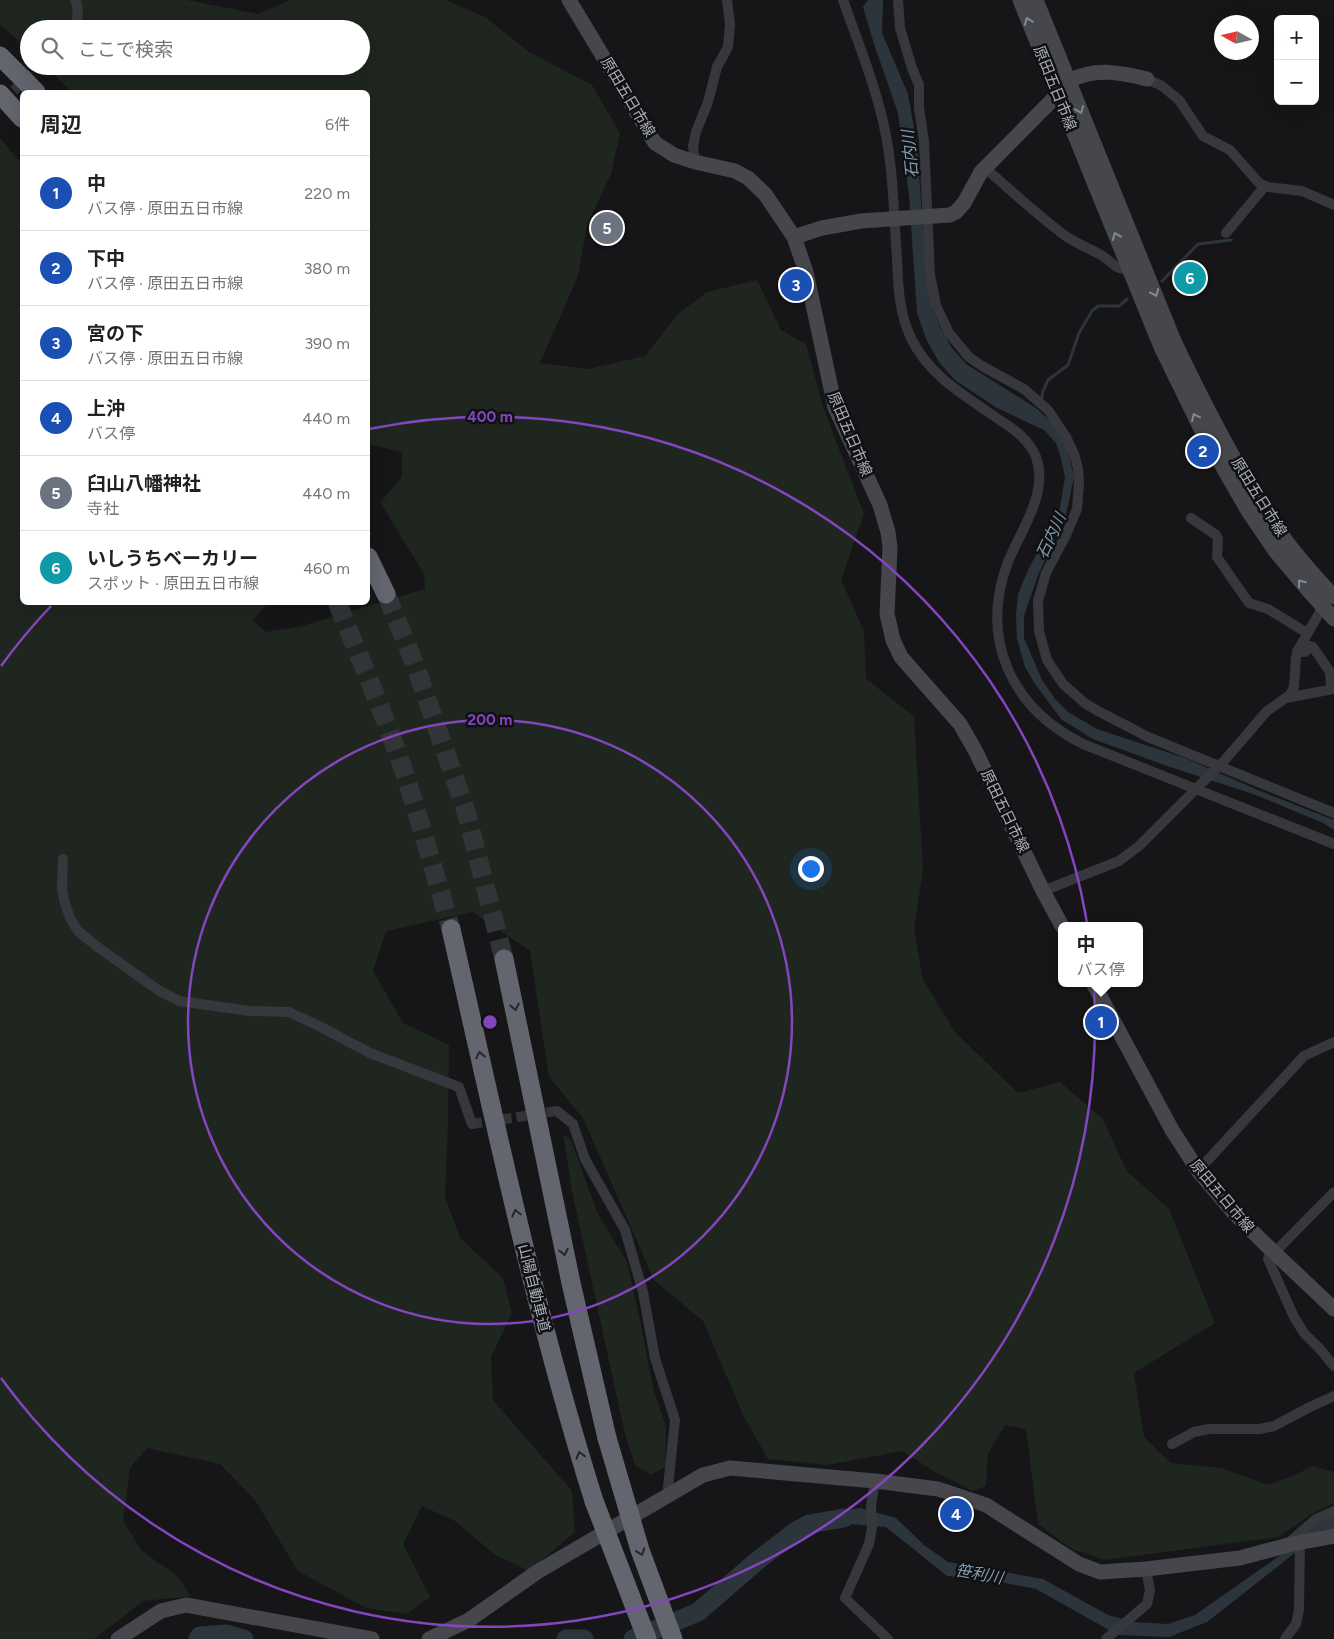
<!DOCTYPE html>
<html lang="ja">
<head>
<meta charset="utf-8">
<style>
	body { margin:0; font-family:Figtree,"Noto Sans JP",sans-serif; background:#f2f2f2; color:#202124 }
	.controls { position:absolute; right:15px; top:15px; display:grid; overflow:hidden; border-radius:8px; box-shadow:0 5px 20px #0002 }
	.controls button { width:45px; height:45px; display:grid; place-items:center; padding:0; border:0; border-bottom:1px solid #e0e0e0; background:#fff; color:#202124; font:25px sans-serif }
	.compass { position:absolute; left:1214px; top:15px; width:45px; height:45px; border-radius:50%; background:#fff; box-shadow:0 5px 20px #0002; rotate:278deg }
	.you { position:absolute; left:810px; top:868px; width:18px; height:18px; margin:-12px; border:4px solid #fff; border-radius:50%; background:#1a73e8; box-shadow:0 0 0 8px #1a73e833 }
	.badge { display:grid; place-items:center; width:32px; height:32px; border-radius:50%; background:#db2777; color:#fff; font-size:16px; font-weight:700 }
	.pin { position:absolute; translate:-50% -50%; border:2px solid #fff; box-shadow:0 1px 5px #0006 }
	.popup { position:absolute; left:1058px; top:922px; width:85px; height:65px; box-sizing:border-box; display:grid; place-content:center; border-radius:8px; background:#fff; filter:drop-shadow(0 1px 4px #0005); font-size:16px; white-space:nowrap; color:#757577 }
	.popup b { font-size:19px; color:#202124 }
	.popup::after { content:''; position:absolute; left:50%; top:100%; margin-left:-10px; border:10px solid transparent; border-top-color:#fff }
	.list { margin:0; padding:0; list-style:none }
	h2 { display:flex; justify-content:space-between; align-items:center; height:65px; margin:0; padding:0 20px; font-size:21px }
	h2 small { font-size:16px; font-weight:400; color:#757577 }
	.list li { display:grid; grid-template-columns:32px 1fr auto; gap:15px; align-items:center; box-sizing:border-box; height:75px; padding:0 20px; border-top:1px solid #e0e0e0 }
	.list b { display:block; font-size:19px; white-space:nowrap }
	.list p { margin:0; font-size:16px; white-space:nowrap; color:#757577 }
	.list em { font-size:16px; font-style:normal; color:#757577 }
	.icon { flex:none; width:28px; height:28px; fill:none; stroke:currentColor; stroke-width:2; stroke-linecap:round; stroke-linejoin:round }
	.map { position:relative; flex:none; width:1334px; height:1639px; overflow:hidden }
	.search { position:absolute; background:#fff; box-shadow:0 5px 20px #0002; left:20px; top:20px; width:350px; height:55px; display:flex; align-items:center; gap:12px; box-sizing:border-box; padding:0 18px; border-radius:28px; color:#757577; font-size:19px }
	.panel { position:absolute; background:#fff; box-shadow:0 5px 20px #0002; left:20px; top:90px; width:350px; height:515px; border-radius:8px }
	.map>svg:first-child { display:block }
</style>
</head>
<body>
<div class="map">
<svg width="1334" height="1639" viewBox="0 0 1334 1639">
	<rect width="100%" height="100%" fill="#161618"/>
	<path fill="#1e261f" d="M 0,0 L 187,0 L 258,14 L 290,0 L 446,0 L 485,17 L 529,52 L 592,85 L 620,133 L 611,174 L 587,225 L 578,276 L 540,363 L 588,369 L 645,356 L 678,314 L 707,292 L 757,280 L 781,330 L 806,344 L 823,407 L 864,514 L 841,580 L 864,631 L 866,679 L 914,716 L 923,870 L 914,928 L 923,980 L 955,1032 L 1018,1093 L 1060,1082 L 1103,1119 L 1126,1170 L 1169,1209 L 1215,1323 L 1134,1373 L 1144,1437 L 1171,1463 L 1222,1468 L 1267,1485 L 1288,1478 L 1313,1466 L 1334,1472 L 1334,1503 L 1310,1515 L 1278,1537 L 1105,1560 L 1072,1549 L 1038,1524 L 1026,1429 L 1005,1425 L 988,1454 L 986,1486 L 973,1491 L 935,1472 L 902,1451 L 828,1465 L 768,1459 L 744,1417 L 703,1321 L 654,1280 L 583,1118 L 549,1077 L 530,951 L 473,912 L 386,931 L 373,971 L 403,1023 L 449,1045 L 448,1126 L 445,1197 L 460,1238 L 503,1278 L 512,1313 L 491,1357 L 493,1400 L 572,1491 L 575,1532 L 529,1571 L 494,1554 L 455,1521 L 422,1506 L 403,1544 L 430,1597 L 407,1614 L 366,1608 L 298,1571 L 255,1500 L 220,1464 L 147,1448 L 130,1468 L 123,1521 L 142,1551 L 177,1576 L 191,1596 L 143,1601 L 94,1639 L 0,1639 L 0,138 L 22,164 L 22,602 L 268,603 L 253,621 L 266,632 L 302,626 L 425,589 L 424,574 L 380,502 L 402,477 L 402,452 L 368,444 L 368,92 L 72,92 L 45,66 L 361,66 L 361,29 L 29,29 L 29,51 L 0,24 Z
		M 563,1134 L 571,1140 L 597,1212 L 627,1262 L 640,1320 L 653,1388 L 666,1426 L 665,1467 L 651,1475 L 635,1465 L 625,1434 L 572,1191 Z"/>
	<path fill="#2c353c" d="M 868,0 L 883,0 L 882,33 L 908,94 L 917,145 L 926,275 L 932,308 L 941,329 L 952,348 L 966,364 L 1036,408 L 1050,421 L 1062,437 L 1069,455 L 1074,477 L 1066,515 L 1038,575 L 1024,616 L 1024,638 L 1042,680 L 1055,699 L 1068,712 L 1097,729 L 1185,758 L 1260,791 L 1334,820 L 1334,830 L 1323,823 L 1256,795 L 1170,767 L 1093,739 L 1061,719 L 1035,684 L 1025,667 L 1017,639 L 1016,616 L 1018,594 L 1029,568 L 1059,513 L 1065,477 L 1061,458 L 1056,443 L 1044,430 L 997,408 L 955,380 L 939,362 L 927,341 L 917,313 L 909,195 L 898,113 L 875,47 L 863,7 Z
		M 860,1508 L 896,1518 L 924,1545 L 948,1562 L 1043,1579 L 1108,1615 L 1133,1622 L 1168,1624 L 1195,1615 L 1285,1552 L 1323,1519 L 1334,1515 L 1334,1529 L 1323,1531 L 1207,1622 L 1169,1637 L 1118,1635 L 1036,1589 L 991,1580 L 947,1576 L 886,1527 L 850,1524 L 821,1529 L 818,1515 Z"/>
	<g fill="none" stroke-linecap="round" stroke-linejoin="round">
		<path stroke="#2c353c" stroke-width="3" d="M 1162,281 L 1198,244 L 1231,240
			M 1041,402 L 1043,391 L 1048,380 L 1068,365 L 1079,333 L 1092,311 L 1098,306 L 1119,306 L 1127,299"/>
		<path stroke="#2c353c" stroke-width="19" d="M 198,1639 L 200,1636 L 227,1634 L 244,1639
			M 566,1639 L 584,1639
			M 633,1639 L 698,1612 L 757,1561 L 796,1531 L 809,1524 L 844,1518"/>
		<path stroke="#333438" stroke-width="10" stroke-dasharray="10 5" stroke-linecap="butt" d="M 3,101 L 39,66
			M 472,1124 L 557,1111"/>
		<path stroke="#333438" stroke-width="19" stroke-dasharray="19 9" stroke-linecap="butt" d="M 386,594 L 414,662 L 465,808 L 504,959
			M 337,602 C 358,653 379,703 398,754 C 418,812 434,871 451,929"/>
		<path stroke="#37383d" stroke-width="10" d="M 843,0 C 860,48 880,96 888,147 C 894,184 894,221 897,258 C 898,286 899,313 911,338 C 928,374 962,394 994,416 C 1010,427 1028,437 1036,457 C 1049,493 1021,530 1008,562 C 979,639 1011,708 1083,744 L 1334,844
			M 898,0 L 900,28 L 912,68 L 919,85 L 919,108 L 924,141 L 930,275 L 936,305 L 949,333 L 969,357 L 982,366 L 1024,389 L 1048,410 L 1066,437 L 1074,454 L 1078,468 L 1079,482 L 1077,509 L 1066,535 L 1046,573 L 1038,601 L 1039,631 L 1047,660 L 1063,684 L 1086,704 L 1098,711 L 1148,737 L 1334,813
			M 75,29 C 77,20 80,8 75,0
			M 1147,79 L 1162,86 L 1179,100 L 1203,136 L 1230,150 L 1259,183 L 1268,187 L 1302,191 L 1334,205
			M 695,162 L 693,146 L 696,132 L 708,102 L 717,67 L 728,47 L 730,25 L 727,0
			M 985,168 C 1012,191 1038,216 1067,237 C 1078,244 1090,249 1101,255 C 1113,262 1115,271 1131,269
			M 1226,233 L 1265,186
			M 1191,518 L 1216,535 L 1218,539 L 1217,557 L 1249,603 L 1268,609 L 1307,633
			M 1297,651 L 1305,652 L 1310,646 L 1313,647 L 1330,672 L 1331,688
			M 1286,698 L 1334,689
			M 63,859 L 62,887 L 64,900 L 70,918 L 78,931 L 99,948 L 158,990 L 179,1001 L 250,1011 L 289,1012 L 319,1026 L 370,1053 L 459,1087 L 472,1124
			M 1043,891 L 1119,861 L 1139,846 L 1224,761 L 1267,711 L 1290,695 L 1294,687 L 1296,657 L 1298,650 L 1325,603
			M 557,1111 L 573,1124 L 585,1159 L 625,1230 L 643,1292 L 655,1358 L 675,1420 L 668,1487 L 669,1495
			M 1199,1172 L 1207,1161 L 1304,1056 L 1334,1042
			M 1270,1250 L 1268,1259 L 1294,1317 L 1304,1333 L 1320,1349 L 1334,1366
			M 1274,1253 L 1334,1192
			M 1172,1444 L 1194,1432 L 1209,1429 L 1260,1429 L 1274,1426 L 1312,1406 L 1334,1396
			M 875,1481 L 871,1505 L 872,1528 L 869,1544 L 845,1598 L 888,1639
			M 1286,1545 L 1316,1519 L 1334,1511
			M 1106,1639 L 1147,1604 L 1150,1590 L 1146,1569
			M 1285,1639 L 1296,1624 L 1299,1610 L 1300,1542"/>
		<path stroke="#45474d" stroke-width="15" d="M 569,0 L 655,143 L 674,155 L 695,162 L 735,171 L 748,178 L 765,194 L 794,237 L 806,272 L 835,407 L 880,505 L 888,532 L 890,548 L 887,614 L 893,640 L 901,657 L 960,724 L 975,750 L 1043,891 L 1062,926
			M 1020,0 L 1161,347 L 1200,427 L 1248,511 L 1276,552 L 1308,590 L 1334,619
			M 1036,0 L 1174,341 C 1207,410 1242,479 1287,542 C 1301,561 1318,579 1334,597
			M 794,237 L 822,228 L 861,221 L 950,215 L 956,212 L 964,203 L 981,172 L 1072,80 C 1095,67 1123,73 1147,79
			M 1093,983 L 1172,1130 L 1199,1172 L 1233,1212 L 1261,1240 L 1334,1309
			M 118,1639 L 161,1611 L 186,1605 L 372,1639
			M 429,1639 L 469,1620 L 537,1572 L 703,1475 L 730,1468 L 875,1481 L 938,1489 L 986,1505 L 1079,1564 L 1100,1572 L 1146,1569 L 1240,1558 L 1292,1544 L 1334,1536"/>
		<path stroke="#63666e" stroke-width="19" d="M 0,56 L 36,92
			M 0,94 L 22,118
			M 368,557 L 386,594
			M 451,929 C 495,1121 535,1314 594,1501
			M 504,959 L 571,1283 L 607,1438"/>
		<path stroke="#63666e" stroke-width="19" d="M 607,1438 L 640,1550 L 673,1639
			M 594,1501 L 647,1639"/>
	</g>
	<defs><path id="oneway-chevron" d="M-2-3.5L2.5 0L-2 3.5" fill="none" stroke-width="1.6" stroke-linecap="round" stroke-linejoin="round" transform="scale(1.25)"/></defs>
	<g stroke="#858993">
		<use href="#oneway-chevron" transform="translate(1028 21) rotate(-111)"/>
		<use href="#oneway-chevron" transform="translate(1080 110) rotate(68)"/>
		<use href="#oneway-chevron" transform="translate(1116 236) rotate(-113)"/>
		<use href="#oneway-chevron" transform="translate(1155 293) rotate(68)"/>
		<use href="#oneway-chevron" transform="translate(1195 417) rotate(-116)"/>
		<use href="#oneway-chevron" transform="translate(1301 583) rotate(-129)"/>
	</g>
	<g stroke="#26262a">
		<use href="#oneway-chevron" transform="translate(515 1007) rotate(78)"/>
		<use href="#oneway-chevron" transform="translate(480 1055) rotate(-103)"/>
		<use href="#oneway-chevron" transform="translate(516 1213) rotate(-103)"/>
		<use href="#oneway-chevron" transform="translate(564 1252) rotate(78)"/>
		<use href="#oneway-chevron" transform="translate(580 1455) rotate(-107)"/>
		<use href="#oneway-chevron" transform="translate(641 1552) rotate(71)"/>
	</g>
	<g fill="none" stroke="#8446be" stroke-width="2.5">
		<circle cx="490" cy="1022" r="302"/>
		<path d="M1 666A605 605 0 0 1 51 606M369 429A605 605 0 1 1 1 1378"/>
	</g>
	<g text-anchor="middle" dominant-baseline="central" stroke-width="5" stroke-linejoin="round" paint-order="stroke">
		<g font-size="15" fill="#a8adb8" stroke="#111113">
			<text transform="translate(1055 88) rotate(68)">原田五日市線</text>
			<text transform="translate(628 97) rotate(59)">原田五日市線</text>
			<text transform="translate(850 434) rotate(67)">原田五日市線</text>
			<text transform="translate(1259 497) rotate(58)">原田五日市線</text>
			<text transform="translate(1005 811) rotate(64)">原田五日市線</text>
			<text transform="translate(1222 1196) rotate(50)">原田五日市線</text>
			<text transform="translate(534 1288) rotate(76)">山陽自動車道</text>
		</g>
		<g font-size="16" font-style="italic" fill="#7f9bb3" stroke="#111113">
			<text transform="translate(910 154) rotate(-96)">石内川</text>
			<text transform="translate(1051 536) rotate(-65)">石内川</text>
			<text transform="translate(979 1574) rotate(10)">笹利川</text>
		</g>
	</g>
	<circle cx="490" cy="1022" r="8" fill="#8446be" stroke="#111113" stroke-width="2.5"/>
	<g font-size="15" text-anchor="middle" font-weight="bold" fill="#8446be" stroke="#111113" stroke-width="5" stroke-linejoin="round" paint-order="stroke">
		<text x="490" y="422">400 m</text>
		<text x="490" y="725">200 m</text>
	</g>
</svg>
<div class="controls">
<button>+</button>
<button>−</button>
</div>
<svg class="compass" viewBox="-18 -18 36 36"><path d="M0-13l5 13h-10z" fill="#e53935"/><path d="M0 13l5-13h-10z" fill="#757577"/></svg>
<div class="you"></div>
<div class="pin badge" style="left:1101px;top:1022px;background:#1a4fb4">1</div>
<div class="popup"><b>中</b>バス停</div>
<div class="pin badge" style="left:1203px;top:451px;background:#1a4fb4">2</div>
<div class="pin badge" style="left:796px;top:285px;background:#1a4fb4">3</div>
<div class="pin badge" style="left:956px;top:1514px;background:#1a4fb4">4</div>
<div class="pin badge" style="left:607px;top:228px;background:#6b7280">5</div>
<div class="pin badge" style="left:1190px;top:278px;background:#0f9aa8">6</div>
<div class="search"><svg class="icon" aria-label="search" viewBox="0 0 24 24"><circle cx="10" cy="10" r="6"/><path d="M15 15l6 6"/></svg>ここで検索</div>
<section class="panel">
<h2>周辺<small>6件</small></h2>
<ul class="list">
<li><span class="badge" style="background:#1a4fb4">1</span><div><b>中</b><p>バス停 · 原田五日市線</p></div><em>220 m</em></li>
<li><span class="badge" style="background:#1a4fb4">2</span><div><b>下中</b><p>バス停 · 原田五日市線</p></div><em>380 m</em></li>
<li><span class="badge" style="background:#1a4fb4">3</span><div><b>宮の下</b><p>バス停 · 原田五日市線</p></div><em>390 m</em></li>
<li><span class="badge" style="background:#1a4fb4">4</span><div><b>上沖</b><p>バス停</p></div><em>440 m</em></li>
<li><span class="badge" style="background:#6b7280">5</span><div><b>臼山八幡神社</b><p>寺社</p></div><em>440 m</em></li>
<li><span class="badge" style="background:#0f9aa8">6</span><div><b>いしうちベーカリー</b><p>スポット · 原田五日市線</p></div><em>460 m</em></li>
</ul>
</section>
</div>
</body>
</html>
